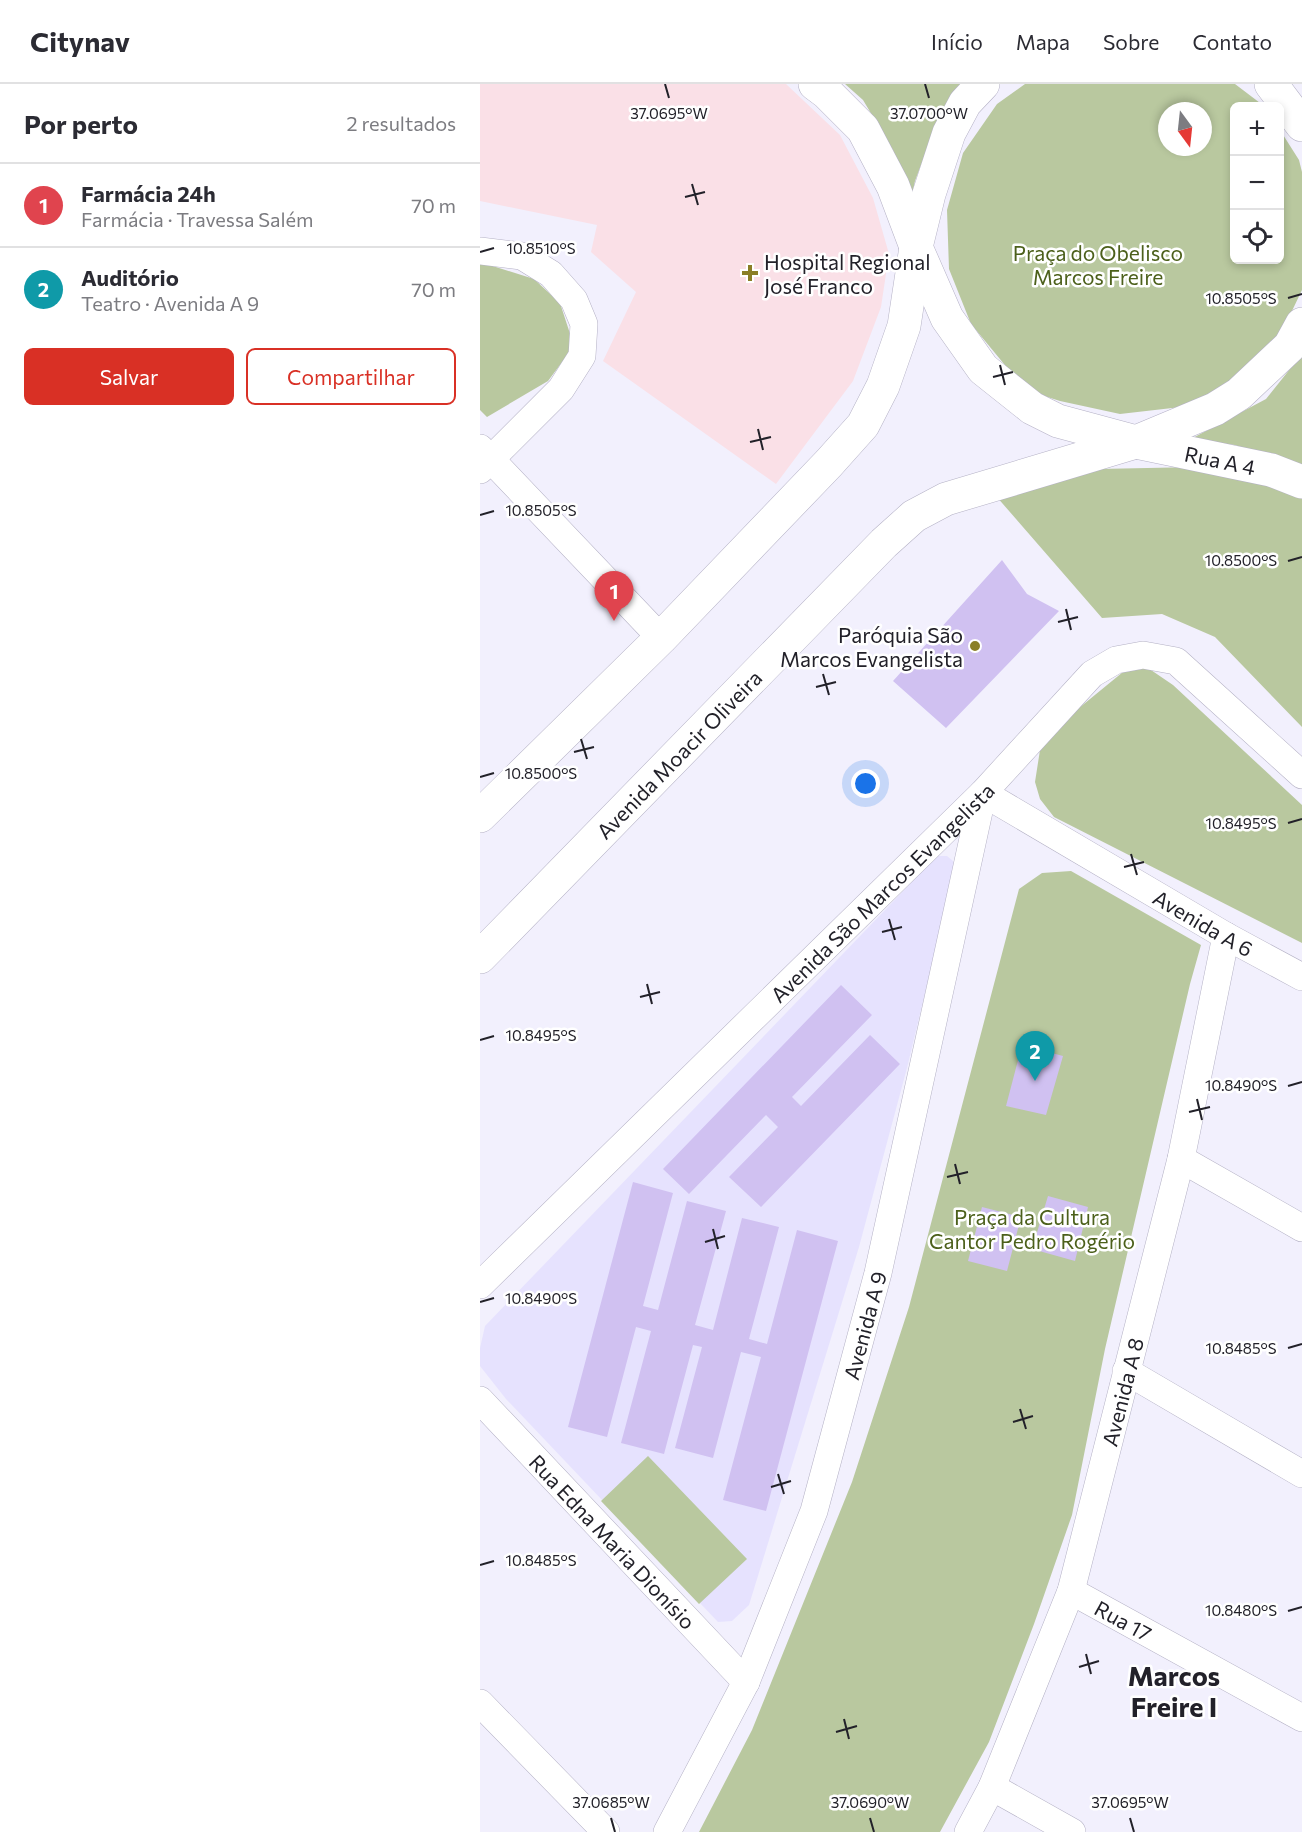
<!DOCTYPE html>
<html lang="pt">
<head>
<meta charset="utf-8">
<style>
	body { margin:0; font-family:Commissioner,sans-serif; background:#f7f7f7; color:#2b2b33 }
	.controls { position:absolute; right:18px; top:18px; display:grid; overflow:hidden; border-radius:9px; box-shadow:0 3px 9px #0003 }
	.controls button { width:54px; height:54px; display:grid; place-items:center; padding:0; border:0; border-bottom:2px solid #e1e1e2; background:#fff; color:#2b2b33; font:30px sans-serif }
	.compass { position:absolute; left:678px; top:18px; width:54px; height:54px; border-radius:50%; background:#fff; box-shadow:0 3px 9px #0003; rotate:165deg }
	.you { position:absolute; left:386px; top:700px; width:21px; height:21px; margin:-15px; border:4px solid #fff; border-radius:50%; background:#1a73e8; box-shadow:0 0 0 9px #1a73e833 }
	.badge { display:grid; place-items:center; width:39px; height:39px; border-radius:50%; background:#d93025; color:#fff; font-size:20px; font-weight:700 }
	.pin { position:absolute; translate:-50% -50px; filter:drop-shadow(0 2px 3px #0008) }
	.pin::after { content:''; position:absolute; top:32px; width:21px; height:18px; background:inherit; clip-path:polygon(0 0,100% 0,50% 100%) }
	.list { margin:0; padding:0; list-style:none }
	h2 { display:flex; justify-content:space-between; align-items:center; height:78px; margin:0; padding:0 24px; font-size:26px }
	h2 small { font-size:20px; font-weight:400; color:#7c7c81 }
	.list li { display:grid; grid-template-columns:39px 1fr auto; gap:18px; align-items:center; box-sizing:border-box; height:84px; padding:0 24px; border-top:2px solid #e1e1e2 }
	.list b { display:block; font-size:22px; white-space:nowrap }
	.list p { margin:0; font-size:20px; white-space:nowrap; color:#7c7c81 }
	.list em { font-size:20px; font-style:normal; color:#7c7c81 }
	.actions { display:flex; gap:12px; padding:18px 24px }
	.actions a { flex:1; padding:14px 0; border:2px solid #d93025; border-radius:9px; text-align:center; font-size:21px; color:#d93025 }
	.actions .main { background:#d93025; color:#fff }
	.icon { flex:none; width:33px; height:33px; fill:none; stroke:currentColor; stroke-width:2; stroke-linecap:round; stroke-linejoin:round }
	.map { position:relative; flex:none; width:822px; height:1748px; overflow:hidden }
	header { display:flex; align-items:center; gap:36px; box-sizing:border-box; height:84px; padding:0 30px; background:#fff; border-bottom:2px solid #e1e1e2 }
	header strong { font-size:28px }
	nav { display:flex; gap:33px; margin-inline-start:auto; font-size:21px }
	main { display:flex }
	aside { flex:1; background:#fff }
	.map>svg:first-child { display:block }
</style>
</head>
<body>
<header>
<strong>Citynav</strong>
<nav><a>Início</a><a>Mapa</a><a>Sobre</a><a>Contato</a></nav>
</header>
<main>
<aside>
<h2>Por perto<small>2 resultados</small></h2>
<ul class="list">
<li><span class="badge" style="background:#e0444e">1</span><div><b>Farmácia 24h</b><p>Farmácia · Travessa Salém</p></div><em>70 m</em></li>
<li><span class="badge" style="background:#0f9aa8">2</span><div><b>Auditório</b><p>Teatro · Avenida A 9</p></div><em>70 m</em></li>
</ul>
<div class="actions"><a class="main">Salvar</a><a>Compartilhar</a></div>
</aside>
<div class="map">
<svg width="822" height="1748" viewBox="0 0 822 1748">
	<rect width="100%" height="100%" fill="#f2f0fd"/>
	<path fill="#e6e2fe" d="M 457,772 L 467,772 L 473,777 L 475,784 L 427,984 L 379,1163 L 269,1521 L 252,1537 L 238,1538 L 26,1315 L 0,1282 L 0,1264 L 5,1242 Z"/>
	<path fill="#fae0e7" d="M 0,0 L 306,0 L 360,51 L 393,114 L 409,170 L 401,223 L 373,297 L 296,400 L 123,277 L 156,208 L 111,168 L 117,141 L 0,117 Z"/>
	<path fill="#b9c89f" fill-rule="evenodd" d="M 365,0 L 483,0 L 462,25 L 435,97 L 430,120 L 413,66 L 383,16 Z
		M 545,0 L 755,0 L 784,22 L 754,22 L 754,176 L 800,176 L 800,46 L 819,76 L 822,88 L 822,206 L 800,252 L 757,296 L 701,323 L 640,330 L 580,317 L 520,298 L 529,286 L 491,240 L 469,185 L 467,126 L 483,69 L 517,20 ZM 687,27 L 723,27 L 723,63 L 687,63 Z
		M 0,178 L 54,195 L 80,219 L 94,262 L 68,297 L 7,333 L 0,326 Z
		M 822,270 L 822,387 L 755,361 L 709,356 L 786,315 Z
		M 717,383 L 822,406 L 822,643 L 735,553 L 682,530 L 622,534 L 516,412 L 618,385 Z
		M 668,584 L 693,601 L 822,721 L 822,859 L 574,733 L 560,715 L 555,698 L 560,666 L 588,633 L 643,588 Z
		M 591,787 L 721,861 L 710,900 L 625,1265 L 592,1431 L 554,1540 L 509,1658 L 460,1748 L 219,1748 L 272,1646 L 372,1398 L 429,1223 L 539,805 L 562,789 Z
		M 168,1372 L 267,1475 L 219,1520 L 121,1417 Z"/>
	<path fill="#d0c1f1" d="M 522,476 L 547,510 L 579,527 L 466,644 L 413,597 Z
		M 361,901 L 392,931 L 312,1013 L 321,1022 L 390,951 L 420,980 L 281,1123 L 249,1093 L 298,1043 L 286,1031 L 209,1110 L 183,1085 Z
		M 542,961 L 583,972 L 566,1031 L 526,1022 Z
		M 153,1098 L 193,1109 L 163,1222 L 178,1226 L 207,1117 L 246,1127 L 215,1241 L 233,1246 L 262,1134 L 299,1143 L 269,1255 L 287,1260 L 317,1146 L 358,1157 L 286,1427 L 243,1416 L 281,1273 L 261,1268 L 233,1374 L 195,1364 L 222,1263 L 213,1261 L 184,1370 L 141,1359 L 171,1247 L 156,1243 L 127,1353 L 88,1343 Z
		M 568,1112 L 608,1123 L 595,1177 L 552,1165 Z
		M 502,1123 L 541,1133 L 527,1187 L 488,1177 Z"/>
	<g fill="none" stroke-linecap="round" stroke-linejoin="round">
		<defs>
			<g id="minor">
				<path d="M 0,167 L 42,172 L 71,190 L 94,216 L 104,240 L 102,272 L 81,305 L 0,386"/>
				<path d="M 0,364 L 181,554"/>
				<path d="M 701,1075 L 822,1144"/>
				<path id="s1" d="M 0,1201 L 503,709 L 612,590 L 636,576 L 663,571 L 696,577 L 822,691"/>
				<path d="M 646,1287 L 822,1390"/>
				<path id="s2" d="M 0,1316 L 266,1598"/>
				<path id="s3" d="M 591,1507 L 822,1634"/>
				<path d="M 0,1619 L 126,1748"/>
				<path d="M 512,1703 L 592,1748"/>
				<path id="s4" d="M 187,1748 L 266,1598 L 334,1427 L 398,1189 L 503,709 L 746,852 L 822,893"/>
				<path id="s5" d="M 488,1748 L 512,1703 L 591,1507 L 701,1075 L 746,852"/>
			</g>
			<g id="tertiary">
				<path d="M 335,0 L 347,9 L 383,45 L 413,102 L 436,163"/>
				<path id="s6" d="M 656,358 L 791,386 L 822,398"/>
			</g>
			<g id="secondary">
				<path d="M 503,0 L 485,19 L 469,49 L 449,110 L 436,163 L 467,234 L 503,285 L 552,324 L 578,337 L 656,358 L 735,325 L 759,310 L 810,262 L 822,240"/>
				<path d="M 791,0 L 822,41"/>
				<path d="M 0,732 L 181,554 L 349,379 L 383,341 L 403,302 L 424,242 L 436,163"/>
				<path id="s7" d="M 0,873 L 404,459 L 434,432 L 466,415 L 656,358"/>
			</g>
		</defs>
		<use href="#minor" stroke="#b4b1c5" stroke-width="28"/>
		<use href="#tertiary" stroke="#b4b1c5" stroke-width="34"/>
		<use href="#secondary" stroke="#b4b1c5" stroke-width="34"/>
		<use href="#minor" stroke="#fff" stroke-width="27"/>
		<use href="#tertiary" stroke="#fff" stroke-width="33"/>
		<use href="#secondary" stroke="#fff" stroke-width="33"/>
	</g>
	<path fill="none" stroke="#222129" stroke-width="2" d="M 185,0 L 189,14M 445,0 L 449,14M 212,100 L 218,121M 205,113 L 225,108M 0,168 L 14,164M 808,214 L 822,210M 520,281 L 525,301M 513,293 L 533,288M 278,345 L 283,366M 270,358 L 291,353M 0,431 L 14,427M 808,477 L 822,473M 586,525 L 591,546M 578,538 L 598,533M 343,590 L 349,611M 336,603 L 356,598M 101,655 L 107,675M 94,668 L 114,663M 0,693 L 14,689M 808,739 L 822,735M 651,770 L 657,791M 644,783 L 664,778M 409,835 L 415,856M 402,848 L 422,843M 167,900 L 172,920M 160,913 L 180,908M 0,956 L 14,952M 808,1002 L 822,998M 717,1015 L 722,1036M 709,1028 L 730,1023M 475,1080 L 480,1100M 467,1093 L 488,1088M 233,1145 L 238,1165M 225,1158 L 245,1152M 0,1218 L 14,1214M 808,1264 L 822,1260M 540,1325 L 546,1345M 533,1338 L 553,1332M 298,1390 L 304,1410M 291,1403 L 311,1397M 0,1481 L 14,1477M 808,1527 L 822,1523M 606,1570 L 611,1590M 599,1583 L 619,1577M 364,1635 L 369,1655M 356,1648 L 377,1642M 131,1734 L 135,1748M 390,1734 L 394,1748M 650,1734 L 654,1748"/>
	<g fill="#8a7f26" stroke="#fff" stroke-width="2">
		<path d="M267 180h6v6h6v6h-6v6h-6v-6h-6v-6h6z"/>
		<circle cx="495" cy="562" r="6"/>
	</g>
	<g text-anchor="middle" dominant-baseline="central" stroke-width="5" stroke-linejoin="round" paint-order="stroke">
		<g font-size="21" fill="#4c601b" stroke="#fff">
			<text x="618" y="168">Praça do Obelisco<tspan x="618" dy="24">Marcos Freire</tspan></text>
			<text x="552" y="1132">Praça da Cultura<tspan x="552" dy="24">Cantor Pedro Rogério</tspan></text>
		</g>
		<g font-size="21" fill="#222129" stroke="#fff" text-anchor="start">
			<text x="284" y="177">Hospital Regional<tspan x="284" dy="24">José Franco</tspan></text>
			<text x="483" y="550" text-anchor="end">Paróquia São<tspan x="483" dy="24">Marcos Evangelista</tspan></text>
		</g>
		<g font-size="21" fill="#222129" stroke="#fff">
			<text stroke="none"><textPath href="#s6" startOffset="86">Rua A 4</textPath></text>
			<text stroke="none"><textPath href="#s7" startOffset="284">Avenida Moacir Oliveira</textPath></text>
			<text stroke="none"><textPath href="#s1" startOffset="562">Avenida São Marcos Evangelista</textPath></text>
			<text stroke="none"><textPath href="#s4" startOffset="1347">Avenida A 6</textPath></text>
			<text stroke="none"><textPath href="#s4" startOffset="546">Avenida A 9</textPath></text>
			<text stroke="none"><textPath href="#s5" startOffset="468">Avenida A 8</textPath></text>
			<text stroke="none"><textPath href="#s2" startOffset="194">Rua Edna Maria Dionísio</textPath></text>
			<text stroke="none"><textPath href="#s3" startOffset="60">Rua 17</textPath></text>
		</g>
		<g font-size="27" font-weight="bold" fill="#222129" stroke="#fff">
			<text x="694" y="1591">Marcos<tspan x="694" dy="31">Freire I</tspan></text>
		</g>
	</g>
	<g font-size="15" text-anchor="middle" fill="#222129" stroke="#fff" stroke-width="5" stroke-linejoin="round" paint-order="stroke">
		<text x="189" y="35">37.0695°W</text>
		<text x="449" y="35">37.0700°W</text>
		<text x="61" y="170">10.8510°S</text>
		<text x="761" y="220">10.8505°S</text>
		<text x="61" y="432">10.8505°S</text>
		<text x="761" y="482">10.8500°S</text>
		<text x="61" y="695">10.8500°S</text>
		<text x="761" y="745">10.8495°S</text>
		<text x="61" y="957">10.8495°S</text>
		<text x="761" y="1007">10.8490°S</text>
		<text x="61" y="1220">10.8490°S</text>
		<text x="761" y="1270">10.8485°S</text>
		<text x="61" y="1482">10.8485°S</text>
		<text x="761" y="1532">10.8480°S</text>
		<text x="131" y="1724">37.0685°W</text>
		<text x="390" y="1724">37.0690°W</text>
		<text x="650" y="1724">37.0695°W</text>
	</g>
</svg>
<div class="controls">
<button>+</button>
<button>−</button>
<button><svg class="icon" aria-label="locate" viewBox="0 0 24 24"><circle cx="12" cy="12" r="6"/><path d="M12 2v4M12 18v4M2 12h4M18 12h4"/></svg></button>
</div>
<svg class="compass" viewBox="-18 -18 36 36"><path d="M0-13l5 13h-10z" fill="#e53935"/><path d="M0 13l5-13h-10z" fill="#7c7c81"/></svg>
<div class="you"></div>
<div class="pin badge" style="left:134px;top:537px;background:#e0444e">1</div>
<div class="pin badge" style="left:555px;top:997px;background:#0f9aa8">2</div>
</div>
</main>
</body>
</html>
